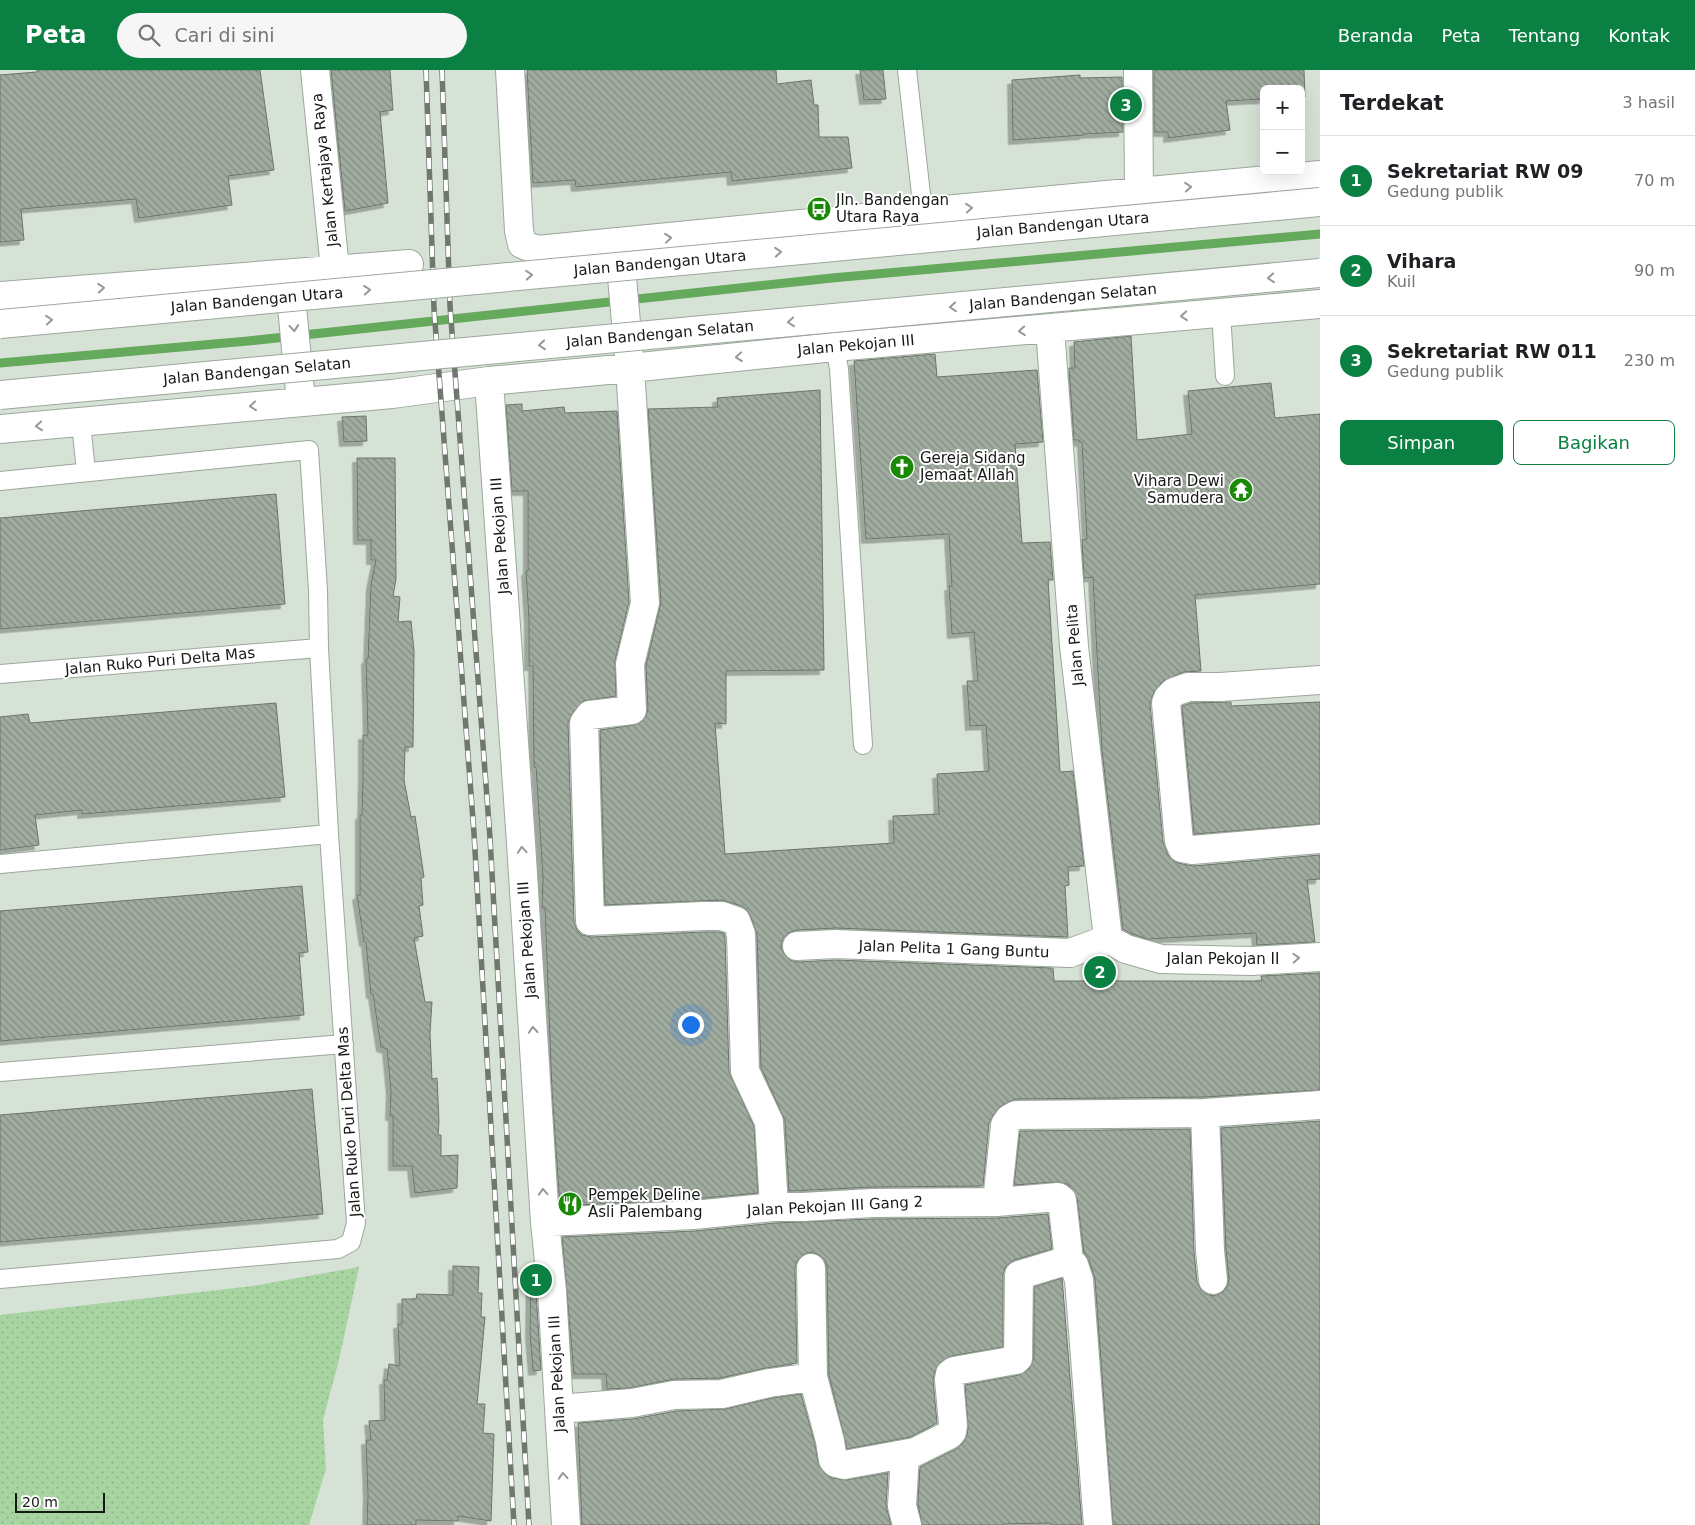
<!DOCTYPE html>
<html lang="id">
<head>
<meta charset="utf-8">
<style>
	body { margin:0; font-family:"DejaVu Sans",sans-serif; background:#f6f6f6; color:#202124 }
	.controls { position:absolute; right:15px; top:15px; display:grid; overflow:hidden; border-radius:8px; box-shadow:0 5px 20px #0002 }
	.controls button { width:45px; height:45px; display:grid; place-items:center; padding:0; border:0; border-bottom:1px solid #e0e0e0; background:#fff; color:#202124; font:25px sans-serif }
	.scale { position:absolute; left:15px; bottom:12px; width:90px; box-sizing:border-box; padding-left:5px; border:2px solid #161a15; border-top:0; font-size:14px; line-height:18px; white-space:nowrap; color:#161a15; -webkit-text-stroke:4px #fff; paint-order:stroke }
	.you { position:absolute; left:690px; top:954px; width:18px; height:18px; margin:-12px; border:4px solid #fff; border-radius:50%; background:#1a73e8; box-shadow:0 0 0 8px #1a73e833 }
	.badge { display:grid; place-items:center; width:32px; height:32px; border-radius:50%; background:#0b8043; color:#fff; font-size:16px; font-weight:700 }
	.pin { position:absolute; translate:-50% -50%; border:2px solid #fff; box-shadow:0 1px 5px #0006 }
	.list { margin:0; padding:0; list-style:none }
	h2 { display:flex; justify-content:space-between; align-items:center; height:65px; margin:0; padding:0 20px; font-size:21px }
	h2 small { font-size:16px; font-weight:400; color:#757577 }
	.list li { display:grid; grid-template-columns:32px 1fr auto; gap:15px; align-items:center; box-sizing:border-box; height:90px; padding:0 20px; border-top:1px solid #e0e0e0 }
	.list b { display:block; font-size:19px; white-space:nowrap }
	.list p { margin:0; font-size:16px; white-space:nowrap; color:#757577 }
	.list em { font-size:16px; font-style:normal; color:#757577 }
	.actions { display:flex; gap:10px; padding:15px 20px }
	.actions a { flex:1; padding:11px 0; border:1px solid #0b8043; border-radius:8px; text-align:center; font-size:18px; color:#0b8043 }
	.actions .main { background:#0b8043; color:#fff }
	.icon { flex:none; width:28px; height:28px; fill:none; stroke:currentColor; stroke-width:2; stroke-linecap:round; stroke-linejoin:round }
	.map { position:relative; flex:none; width:1320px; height:1455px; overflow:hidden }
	header { display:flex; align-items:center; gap:30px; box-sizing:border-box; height:70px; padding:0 25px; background:#0b8043; color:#fff }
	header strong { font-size:24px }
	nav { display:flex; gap:28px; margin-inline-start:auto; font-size:18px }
	.search { width:350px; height:45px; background:#f6f6f6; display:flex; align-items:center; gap:12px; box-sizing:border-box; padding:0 18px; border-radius:28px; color:#757577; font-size:19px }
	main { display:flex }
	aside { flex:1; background:#fff }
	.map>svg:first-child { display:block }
</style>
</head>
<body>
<header>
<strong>Peta</strong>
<div class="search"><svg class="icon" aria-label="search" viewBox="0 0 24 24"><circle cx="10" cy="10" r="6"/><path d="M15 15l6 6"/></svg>Cari di sini</div>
<nav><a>Beranda</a><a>Peta</a><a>Tentang</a><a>Kontak</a></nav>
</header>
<main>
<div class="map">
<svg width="1320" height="1455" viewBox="0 0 1320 1455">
	<defs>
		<pattern id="grass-dots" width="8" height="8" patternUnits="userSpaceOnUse" patternTransform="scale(1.25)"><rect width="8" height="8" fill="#a8d4a2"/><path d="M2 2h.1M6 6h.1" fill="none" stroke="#90b58b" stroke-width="1.8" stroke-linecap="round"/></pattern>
		<pattern id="building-back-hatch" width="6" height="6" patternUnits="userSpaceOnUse" patternTransform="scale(1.25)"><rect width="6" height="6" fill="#a1aca0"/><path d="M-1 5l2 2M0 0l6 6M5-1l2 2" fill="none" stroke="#828b81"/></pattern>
		<filter id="shadow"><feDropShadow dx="-4.5" dy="4.5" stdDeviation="0" flood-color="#0004"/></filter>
	</defs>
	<rect width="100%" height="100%" fill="#d7e2d6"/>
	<path fill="url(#grass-dots)" d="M 359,1197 L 339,1290 L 323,1350 L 326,1399 L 309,1455 L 0,1455 L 0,1245 L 252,1216 Z"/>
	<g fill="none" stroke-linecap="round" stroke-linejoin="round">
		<path stroke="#65a95c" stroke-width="9" d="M 0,293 L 248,271 L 832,208 L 1320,164"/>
	</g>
	<path fill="url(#building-back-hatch)" stroke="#6c766b" filter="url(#shadow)" d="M 37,0 L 260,0 L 274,100 L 228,106 L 232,135 L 139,148 L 136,129 L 21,139 L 24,170 L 0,172 L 0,5 L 37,2 Z
		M 331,0 L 390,0 L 393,40 L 380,42 L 388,133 L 345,141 Z
		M 527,0 L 776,0 L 777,14 L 811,10 L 814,35 L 818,35 L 819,67 L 848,67 L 852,98 L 732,111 L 731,102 L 576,117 L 575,110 L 533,113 Z
		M 860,0 L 883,0 L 886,29 L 864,30 Z
		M 1154,0 L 1304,0 L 1305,27 L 1301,27 L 1301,19 L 1264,19 L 1264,29 L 1226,31 L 1230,60 L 1168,68 L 1168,62 L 1154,62 Z
		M 1080,5 L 1080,8 L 1122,7 L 1123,62 L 1084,64 L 1084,65 L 1013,70 L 1012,10 Z
		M 1131,266 L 1137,370 L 1192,364 L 1188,321 L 1271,313 L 1275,348 L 1320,344 L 1320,514 L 1195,525 L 1201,601 L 1183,602 L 1163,611 L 1154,622 L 1150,634 L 1163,772 L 1168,785 L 1172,790 L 1178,793 L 1193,796 L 1320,785 L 1320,809 L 1307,810 L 1315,872 L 1257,875 L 1256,863 L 1148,869 L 1132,864 L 1123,859 L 1102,680 L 1093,507 L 1084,508 L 1082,470 L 1087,469 L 1082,372 L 1079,372 L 1079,370 L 1074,370 L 1069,298 L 1075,298 L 1074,272 Z
		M 935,284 L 937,307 L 1037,300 L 1043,372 L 1015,374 L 1022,473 L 1050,472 L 1053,510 L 1048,510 L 1060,702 L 1073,701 L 1084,796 L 1068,797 L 1069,815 L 1065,816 L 1068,867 L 836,858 L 796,860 L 789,863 L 783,868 L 781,876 L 784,884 L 790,890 L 798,892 L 835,890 L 1053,898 L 1054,911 L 1262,911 L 1261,906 L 1320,903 L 1320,1020 L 1204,1027 L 1015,1029 L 1001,1036 L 992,1047 L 989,1053 L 983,1116 L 872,1117 L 789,1121 L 785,1051 L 761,997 L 757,864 L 750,845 L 747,840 L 742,836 L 722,830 L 605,835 L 600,660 L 634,655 L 641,652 L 646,646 L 648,639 L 646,596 L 661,532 L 648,339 L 718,337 L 717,328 L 820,320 L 824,600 L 726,601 L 726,654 L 715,653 L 725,784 L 894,773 L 893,746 L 939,744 L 937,704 L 989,701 L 986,655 L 970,656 L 967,611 L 978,611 L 974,562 L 952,564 L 949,516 L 952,516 L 949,464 L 866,469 L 854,291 Z
		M 522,334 L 522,341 L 564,337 L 565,343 L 617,341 L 629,532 L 615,591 L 616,626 L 583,631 L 572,644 L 568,653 L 574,852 L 577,860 L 582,865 L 591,867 L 704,862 L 719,862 L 724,863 L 725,867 L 729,1002 L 754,1056 L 758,1123 L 693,1129 L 560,1136 L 552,1021 L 545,838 L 542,838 L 543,809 L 536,697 L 534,697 L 533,596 L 529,596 L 529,549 L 526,501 L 528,501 L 528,421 L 512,421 L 506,335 Z
		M 366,346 L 367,371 L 344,372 L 342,347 Z
		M 357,388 L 395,388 L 396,509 L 393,526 L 400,527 L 398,552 L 411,551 L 414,581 L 413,677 L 405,677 L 404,710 L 411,747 L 415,746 L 424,807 L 421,808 L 423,835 L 419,836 L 423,866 L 414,868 L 425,932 L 432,932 L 430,963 L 432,1009 L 437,1008 L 439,1052 L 438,1065 L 441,1065 L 441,1086 L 458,1085 L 457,1118 L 415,1123 L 412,1096 L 393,1096 L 393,1046 L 390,1046 L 391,1021 L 387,979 L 381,977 L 373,924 L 371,924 L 366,872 L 364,872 L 357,825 L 360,825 L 360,745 L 362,745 L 363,709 L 363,665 L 368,665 L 366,589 L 368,589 L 371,515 L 376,490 L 371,490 L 371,470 L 358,470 Z
		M 276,424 L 285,534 L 0,559 L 0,448 Z
		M 1231,632 L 1231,636 L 1320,632 L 1320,754 L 1194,764 L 1182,636 L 1191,633 Z
		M 276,633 L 285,727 L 82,744 L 82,740 L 35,745 L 39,775 L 0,780 L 0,647 L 28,644 L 30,653 Z
		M 302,816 L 308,882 L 299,883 L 304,945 L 0,971 L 0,841 Z
		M 312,1019 L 323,1144 L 0,1172 L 0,1045 Z
		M 1320,1051 L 1320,1455 L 1113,1455 L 1095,1209 L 1089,1190 L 1084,1183 L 1077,1128 L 1071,1118 L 1067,1114 L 1057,1112 L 1014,1115 L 1020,1061 L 1190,1059 L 1194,1182 L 1197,1212 L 1201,1220 L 1206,1224 L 1214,1226 L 1223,1222 L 1227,1217 L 1229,1209 L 1226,1180 L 1221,1058 Z
		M 1048,1144 L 1052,1179 L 1014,1190 L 1006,1196 L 1003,1204 L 1003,1277 L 951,1286 L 941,1292 L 935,1301 L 933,1310 L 937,1353 L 910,1367 L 847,1379 L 829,1305 L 827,1197 L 825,1190 L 819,1185 L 811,1182 L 803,1185 L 797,1191 L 795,1198 L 797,1293 L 766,1298 L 720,1308 L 674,1309 L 630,1318 L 607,1319 L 606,1304 L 574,1304 L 562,1167 L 695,1161 L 775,1153 L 873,1149 L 997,1148 Z
		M 453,1196 L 479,1197 L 478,1223 L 482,1223 L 481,1247 L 485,1247 L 477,1334 L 485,1334 L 483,1363 L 494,1364 L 491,1451 L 458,1446 L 458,1451 L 416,1450 L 416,1455 L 367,1455 L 368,1425 L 366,1370 L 371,1370 L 369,1351 L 385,1350 L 384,1310 L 387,1310 L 389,1294 L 400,1296 L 398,1254 L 402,1254 L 402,1229 L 416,1229 L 417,1224 L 453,1225 Z
		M 531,1196 L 534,1196 L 536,1222 L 541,1300 L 533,1301 L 530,1263 Z
		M 1062,1208 L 1082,1455 L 1051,1455 L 1051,1453 L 1003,1454 L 1003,1455 L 922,1455 L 918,1434 L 920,1397 L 956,1379 L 963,1373 L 967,1365 L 968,1357 L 965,1315 L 1019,1305 L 1029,1299 L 1034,1288 L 1034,1217 Z
		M 801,1324 L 815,1374 L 818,1392 L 825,1404 L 832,1408 L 846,1410 L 888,1403 L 886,1435 L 891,1455 L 582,1455 L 578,1353 L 633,1349 L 676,1341 L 725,1339 L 772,1328 Z"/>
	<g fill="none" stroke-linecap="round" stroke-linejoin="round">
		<defs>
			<path id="lane" d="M 907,0 L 923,142
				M 1221,243 L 1225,306
				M 835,277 L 839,299 L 863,675
				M 81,353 L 86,402
				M 0,411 L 309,380 L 318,520 L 319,578 L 329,764 L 356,1153 L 351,1172 L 338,1179 L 0,1209
				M 0,604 L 319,578
				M 0,794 L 329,764
				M 0,1002 L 344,974"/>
			<path id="street" d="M 315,0 L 335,199
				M 510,0 L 519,161 L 522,174 L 537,180 L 923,142 L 1320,105
				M 1138,0 L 1139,122
				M 619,173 L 630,298 L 645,533 L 630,594 L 632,640 L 590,645 L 584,653 L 590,851 L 704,846 L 722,846 L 736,851 L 741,864 L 745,1001 L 769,1052 L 774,1137
				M 289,205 L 300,321
				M 0,226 L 409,194
				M 1050,259 L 1074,576 L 1108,869 L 1126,879 L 1161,889 L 1251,891 L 1320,887
				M 489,311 L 521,773 L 545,1152 L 552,1221 L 566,1455
				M 0,359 L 392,324 L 489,311 L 630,298 L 835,277 L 1320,234
				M 1320,610 L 1220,617 L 1188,617 L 1174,622 L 1168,628 L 1166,633 L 1179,771 L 1182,778 L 1192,780 L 1320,769
				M 797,876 L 835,874 L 1070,883 L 1108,869
				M 1205,1043 L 1210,1181 L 1213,1210
				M 997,1132 L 1005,1055 L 1009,1049 L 1016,1045 L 1205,1043 L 1320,1035
				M 545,1152 L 694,1145 L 774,1137 L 803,1137 L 872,1133 L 997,1132 L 1058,1127 L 1062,1130 L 1069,1190
				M 1069,1190 L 1074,1195 L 1079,1210 L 1098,1455
				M 811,1198 L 813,1307 L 830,1371 L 833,1390 L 836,1393 L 844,1395 L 915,1382 L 949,1365 L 952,1362 L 953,1355 L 949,1309 L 950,1304 L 954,1301 L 1016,1290 L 1018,1288 L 1019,1205 L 1069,1190
				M 559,1339 L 632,1333 L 674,1325 L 722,1324 L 769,1313 L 813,1307
				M 905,1384 L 902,1436 L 907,1455"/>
		</defs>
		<use href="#lane" stroke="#9ca79b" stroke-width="20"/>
		<use href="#street" stroke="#9ca79b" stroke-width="30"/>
		<use href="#lane" stroke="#fff" stroke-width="18"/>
		<use href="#street" stroke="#fff" stroke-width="28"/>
		<defs>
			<path id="rail" d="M 426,0 L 434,239 L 474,763 L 514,1455
				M 442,0 L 450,236 L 490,768 L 529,1455"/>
		</defs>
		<use href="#rail" stroke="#6f776e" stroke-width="5.5"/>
		<use href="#rail" stroke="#fff" stroke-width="4" stroke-dasharray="11" stroke-linecap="butt"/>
		<defs>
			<path id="secondary-bridge" d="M 0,254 L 1320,132
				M 0,325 L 1320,203"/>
		</defs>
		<use href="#secondary-bridge" stroke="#9ca79b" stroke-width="30" stroke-linecap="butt"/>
		<use href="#secondary-bridge" stroke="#fff" stroke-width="28"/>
	</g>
	<defs><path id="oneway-chevron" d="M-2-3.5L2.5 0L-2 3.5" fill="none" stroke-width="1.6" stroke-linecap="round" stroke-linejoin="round" transform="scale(1.25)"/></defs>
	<g stroke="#969896">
		<use href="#oneway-chevron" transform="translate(1188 117) rotate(-5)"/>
		<use href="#oneway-chevron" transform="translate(969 138) rotate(-5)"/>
		<use href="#oneway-chevron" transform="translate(668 168) rotate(-6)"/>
		<use href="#oneway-chevron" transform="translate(778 182) rotate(-5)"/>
		<use href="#oneway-chevron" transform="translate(529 205) rotate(-5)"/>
		<use href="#oneway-chevron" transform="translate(1271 208) rotate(175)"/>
		<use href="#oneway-chevron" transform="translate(101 218) rotate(-4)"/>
		<use href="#oneway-chevron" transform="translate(367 220) rotate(-5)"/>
		<use href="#oneway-chevron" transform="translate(953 237) rotate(175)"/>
		<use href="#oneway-chevron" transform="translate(1184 246) rotate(175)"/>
		<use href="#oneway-chevron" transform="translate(49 250) rotate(-5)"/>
		<use href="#oneway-chevron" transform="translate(791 252) rotate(175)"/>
		<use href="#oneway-chevron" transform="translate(294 258) rotate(85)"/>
		<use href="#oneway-chevron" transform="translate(1022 261) rotate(175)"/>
		<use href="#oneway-chevron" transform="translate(542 275) rotate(175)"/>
		<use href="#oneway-chevron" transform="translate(739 287) rotate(174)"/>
		<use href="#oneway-chevron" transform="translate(253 336) rotate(175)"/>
		<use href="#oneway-chevron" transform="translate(39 356) rotate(175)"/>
		<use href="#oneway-chevron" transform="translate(522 780) rotate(-94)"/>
		<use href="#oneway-chevron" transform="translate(1296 888) rotate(-3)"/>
		<use href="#oneway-chevron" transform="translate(533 960) rotate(-94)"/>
		<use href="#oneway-chevron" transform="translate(543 1122) rotate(-94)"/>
		<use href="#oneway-chevron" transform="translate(563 1406) rotate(-94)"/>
	</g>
	<defs>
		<symbol id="bus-disc" viewBox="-11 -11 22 22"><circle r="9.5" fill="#1a8905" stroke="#fff"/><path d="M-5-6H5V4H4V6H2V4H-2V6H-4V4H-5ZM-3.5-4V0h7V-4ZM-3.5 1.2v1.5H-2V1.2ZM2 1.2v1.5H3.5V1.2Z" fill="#fff"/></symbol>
		<symbol id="church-disc" viewBox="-11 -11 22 22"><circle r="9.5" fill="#1a8905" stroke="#fff"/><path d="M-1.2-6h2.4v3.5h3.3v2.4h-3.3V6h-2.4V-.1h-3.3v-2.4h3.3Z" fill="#fff"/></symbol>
		<symbol id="temple-disc" viewBox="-11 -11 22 22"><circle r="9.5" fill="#1a8905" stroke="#fff"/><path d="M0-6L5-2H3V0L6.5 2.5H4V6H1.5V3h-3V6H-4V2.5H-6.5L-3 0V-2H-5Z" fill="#fff"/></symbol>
		<symbol id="restaurant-disc" viewBox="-11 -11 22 22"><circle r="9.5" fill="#1a8905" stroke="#fff"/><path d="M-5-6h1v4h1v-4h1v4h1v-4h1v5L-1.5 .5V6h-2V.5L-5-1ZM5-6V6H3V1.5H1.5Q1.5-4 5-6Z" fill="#fff"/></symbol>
	</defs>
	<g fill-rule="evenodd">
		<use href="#bus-disc" x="805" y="125" width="28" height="28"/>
		<use href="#church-disc" x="888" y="383" width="28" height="28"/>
		<use href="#temple-disc" x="1227" y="406" width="28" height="28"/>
		<use href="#restaurant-disc" x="556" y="1120" width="28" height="28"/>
	</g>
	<g text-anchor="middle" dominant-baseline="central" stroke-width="4" stroke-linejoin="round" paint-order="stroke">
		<g font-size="15" fill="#161a15" stroke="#fff">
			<text transform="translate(325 100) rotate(-96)">Jalan Kertajaya Raya</text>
			<text transform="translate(1063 155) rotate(-5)">Jalan Bandengan Utara</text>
			<text transform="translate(660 193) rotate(-5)">Jalan Bandengan Utara</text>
			<text transform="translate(1063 227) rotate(-5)">Jalan Bandengan Selatan</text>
			<text transform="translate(257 230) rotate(-5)">Jalan Bandengan Utara</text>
			<text transform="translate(660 264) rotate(-5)">Jalan Bandengan Selatan</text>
			<text transform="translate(856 275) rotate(-5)">Jalan Pekojan III</text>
			<text transform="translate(257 301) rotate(-5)">Jalan Bandengan Selatan</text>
			<text transform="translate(500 466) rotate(-94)">Jalan Pekojan III</text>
			<text transform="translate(1075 575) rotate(-95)">Jalan Pelita</text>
			<text transform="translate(160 591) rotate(-5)">Jalan Ruko Puri Delta Mas</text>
			<text transform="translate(527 870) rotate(-94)">Jalan Pekojan III</text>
			<text transform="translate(954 879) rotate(2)">Jalan Pelita 1 Gang Buntu</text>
			<text x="1223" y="889">Jalan Pekojan II</text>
			<text transform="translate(349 1052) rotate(-94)">Jalan Ruko Puri Delta Mas</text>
			<text transform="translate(835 1136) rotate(-3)">Jalan Pekojan III Gang 2</text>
			<text transform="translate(557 1304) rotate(-93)">Jalan Pekojan III</text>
		</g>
		<g font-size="15" fill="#161a15" stroke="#fff" text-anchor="start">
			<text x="836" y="130">Jln. Bandengan<tspan x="836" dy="17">Utara Raya</tspan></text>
			<text x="920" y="388">Gereja Sidang<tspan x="920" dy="17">Jemaat Allah</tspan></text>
			<text x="1224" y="411" text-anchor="end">Vihara Dewi<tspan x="1224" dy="17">Samudera</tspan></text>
			<text x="588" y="1125">Pempek Deline<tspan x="588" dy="17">Asli Palembang</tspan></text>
		</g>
	</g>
</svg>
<div class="controls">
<button>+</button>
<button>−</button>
</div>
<div class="scale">20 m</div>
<div class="you"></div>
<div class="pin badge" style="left:536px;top:1210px">1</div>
<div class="pin badge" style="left:1100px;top:902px">2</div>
<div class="pin badge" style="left:1126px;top:35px">3</div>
</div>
<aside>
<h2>Terdekat<small>3 hasil</small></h2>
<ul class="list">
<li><span class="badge">1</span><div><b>Sekretariat RW 09</b><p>Gedung publik</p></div><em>70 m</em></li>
<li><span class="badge">2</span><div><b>Vihara</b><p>Kuil</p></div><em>90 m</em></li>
<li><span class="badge">3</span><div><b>Sekretariat RW 011</b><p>Gedung publik</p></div><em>230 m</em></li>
</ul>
<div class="actions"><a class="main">Simpan</a><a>Bagikan</a></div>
</aside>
</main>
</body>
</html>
